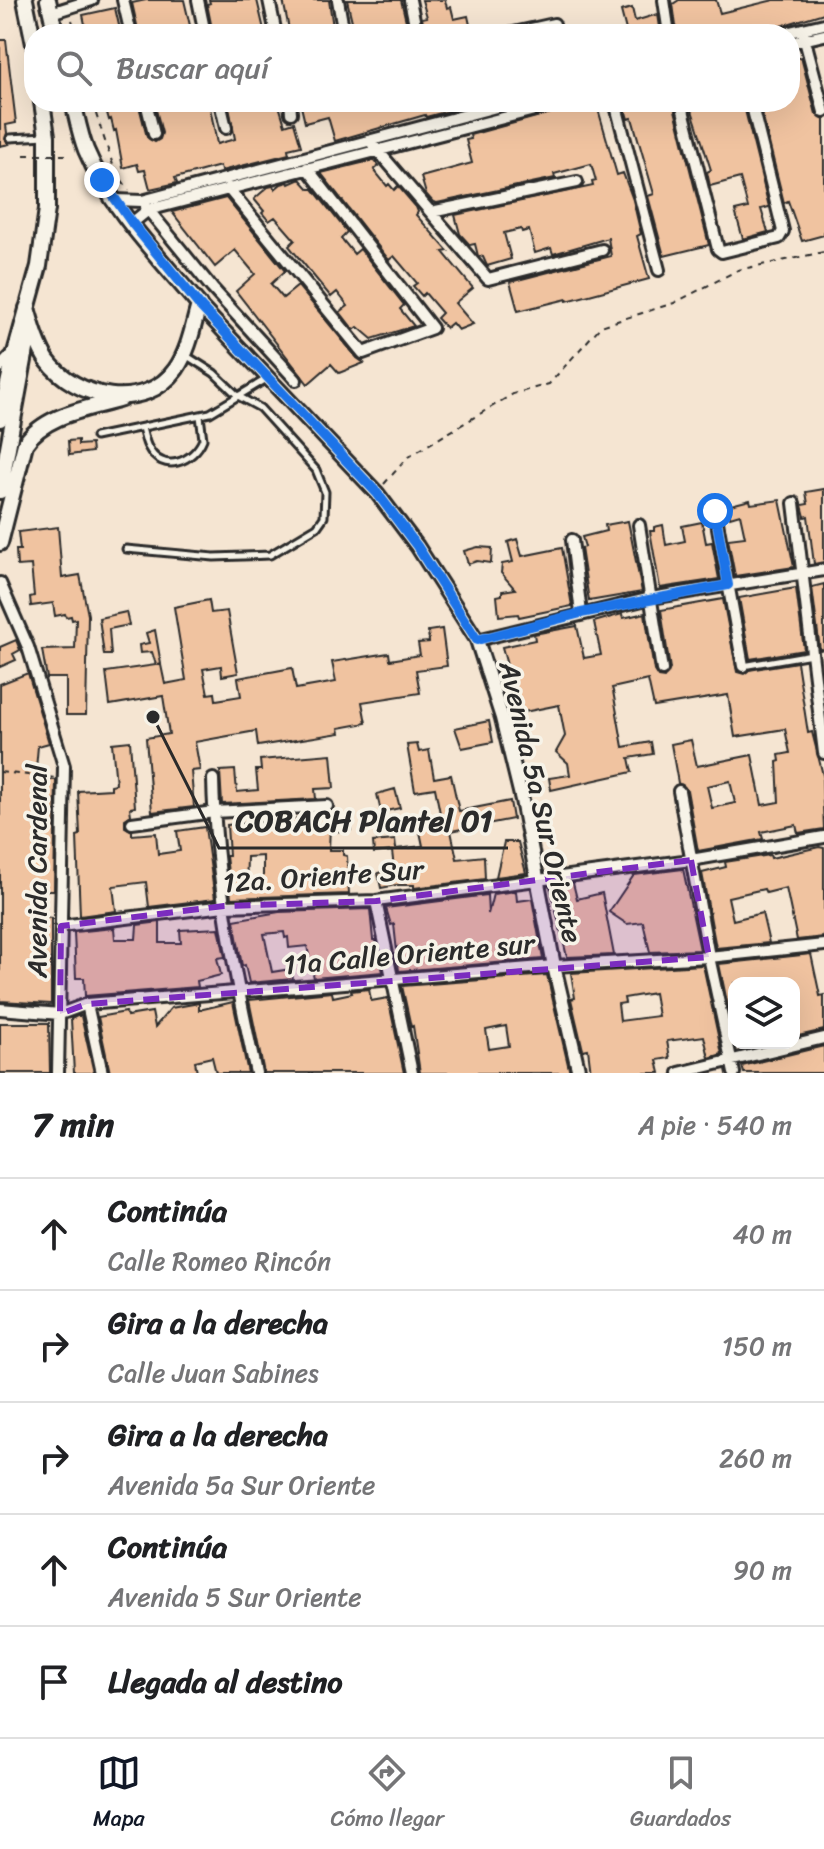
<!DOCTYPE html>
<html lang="es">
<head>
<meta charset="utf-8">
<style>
	body { margin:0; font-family:Sriracha,sans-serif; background:#f6f6f6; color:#202124 }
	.controls { position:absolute; right:24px; bottom:24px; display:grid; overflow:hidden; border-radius:16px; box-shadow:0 8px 32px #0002 }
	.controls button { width:72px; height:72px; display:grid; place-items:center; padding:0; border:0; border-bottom:2px solid #e0e0e0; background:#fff; color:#202124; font:40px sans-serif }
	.stop { position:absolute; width:24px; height:24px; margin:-18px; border:6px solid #1a73e8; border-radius:50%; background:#fff }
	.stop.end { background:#1a73e8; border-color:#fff; box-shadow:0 2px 8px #0008 }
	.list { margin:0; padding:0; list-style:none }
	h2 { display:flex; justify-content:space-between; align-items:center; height:104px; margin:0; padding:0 32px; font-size:34px }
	h2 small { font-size:26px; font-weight:400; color:#757577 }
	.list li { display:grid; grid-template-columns:52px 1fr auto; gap:24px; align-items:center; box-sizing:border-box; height:112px; padding:0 32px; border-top:2px solid #e0e0e0 }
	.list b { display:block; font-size:30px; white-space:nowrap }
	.list p { margin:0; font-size:26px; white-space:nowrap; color:#757577 }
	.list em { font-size:26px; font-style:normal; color:#757577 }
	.icon { flex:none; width:44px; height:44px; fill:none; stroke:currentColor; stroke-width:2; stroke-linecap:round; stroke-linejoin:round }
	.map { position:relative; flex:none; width:824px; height:1073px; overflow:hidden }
	.search { position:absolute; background:#fff; box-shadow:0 8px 32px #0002; left:24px; right:24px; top:24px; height:88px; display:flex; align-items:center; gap:20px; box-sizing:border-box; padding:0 28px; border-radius:32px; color:#757577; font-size:30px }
	.sheet { height:664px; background:#fff }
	nav { display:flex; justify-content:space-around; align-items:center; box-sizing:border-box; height:112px; border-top:2px solid #e0e0e0; background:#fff; font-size:22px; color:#757577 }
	nav a { display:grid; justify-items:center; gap:4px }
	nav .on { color:#111827 }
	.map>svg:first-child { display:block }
</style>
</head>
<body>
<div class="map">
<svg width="824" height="1073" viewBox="0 0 824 1073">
	<rect width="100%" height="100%" fill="#f5e5d2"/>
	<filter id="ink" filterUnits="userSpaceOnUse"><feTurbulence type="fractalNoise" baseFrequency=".0125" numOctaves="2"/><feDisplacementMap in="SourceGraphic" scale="16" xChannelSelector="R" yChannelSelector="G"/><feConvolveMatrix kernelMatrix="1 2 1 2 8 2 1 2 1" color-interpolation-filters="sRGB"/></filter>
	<g filter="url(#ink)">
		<path fill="#f0c3a0" stroke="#2b2b2b" stroke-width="2" fill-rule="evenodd" d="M 146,0 L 184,0 L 192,34 L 139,34 L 132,3 Z
			M 209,0 L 257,0 L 265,34 L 213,34 L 207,4 L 210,3 Z
			M 283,0 L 329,0 L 334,34 L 290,34 Z
			M 347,0 L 401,0 L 409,34 L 355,34 Z
			M 422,0 L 445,0 L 447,8 L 451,7 L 454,19 L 468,16 L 472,34 L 425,34 L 422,18 L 427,17 Z
			M 679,0 L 716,0 L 720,13 L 774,0 L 824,0 L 824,13 L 754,34 L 677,34 L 673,4 Z
			M 115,8 L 121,34 L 87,34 L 83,15 Z
			M 632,8 L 635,21 L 658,14 L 661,34 L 627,34 L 621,11 Z
			M 0,40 L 6,40 L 16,123 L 6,125 L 7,133 L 5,139 L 9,144 L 0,146 Z
			M 801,57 L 816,114 L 824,120 L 824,235 L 802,241 L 788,201 L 784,203 L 759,102 L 790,102 L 790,60 Z
			M 104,102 L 138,102 L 147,137 L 155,142 L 160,139 L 162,133 L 154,102 L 209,102 L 217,144 L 235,139 L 228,102 L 278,102 L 285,125 L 294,122 L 301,146 L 288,149 L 289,154 L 221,171 L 220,166 L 198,172 L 175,178 L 177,183 L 150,189 L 145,170 L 139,171 L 137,164 L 123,168 L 116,130 L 114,131 L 111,119 L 109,120 Z
			M 300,102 L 470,102 L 471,105 L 426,117 L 425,115 L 335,141 L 328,117 L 305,123 Z
			M 591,102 L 596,102 L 617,175 L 623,173 L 633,200 L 641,234 L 637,236 L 649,279 L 567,301 L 567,299 L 518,311 L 510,282 L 611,256 L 608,238 L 553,254 L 551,248 L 535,253 L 529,230 L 522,232 L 521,229 L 504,233 L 511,259 L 487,266 L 483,257 L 478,256 L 475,244 L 470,245 L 460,234 L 455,215 L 593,186 L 592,182 L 596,181 L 591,164 L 554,174 L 555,178 L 437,203 L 433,202 L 426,194 L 421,177 L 472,163 L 466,140 L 471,139 L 470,135 Z
			M 623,102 L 673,102 L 709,245 L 664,256 L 648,196 L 654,194 L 632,118 L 628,119 Z
			M 696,102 L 743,102 L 769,207 L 761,209 L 768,232 L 743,239 L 735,211 L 748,208 L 740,178 L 710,186 L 707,172 L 711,170 L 690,104 Z
			M 374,160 L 379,166 L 374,170 L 387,186 L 389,184 L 394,190 L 398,186 L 416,207 L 418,212 L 416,215 L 448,251 L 443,252 L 473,288 L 455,303 L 473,324 L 458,330 L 452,323 L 446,328 L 437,318 L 442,313 L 425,293 L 422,296 L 413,286 L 417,283 L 394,256 L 389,260 L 321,173 Z
			M 300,179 L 309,189 L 313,189 L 347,232 L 341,238 L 354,254 L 360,249 L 404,305 L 400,309 L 414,326 L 372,339 L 358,327 L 354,330 L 340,312 L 348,306 L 337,292 L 331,297 L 289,246 L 295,240 L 275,217 L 269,221 L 262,213 L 264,211 L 254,199 L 268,187 L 273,186 L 275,189 L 281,184 L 288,182 L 289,184 Z
			M 226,198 L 285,271 L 271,284 L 283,298 L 298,286 L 357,358 L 364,363 L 339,373 L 331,364 L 308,384 L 236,291 L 255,274 L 235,250 L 215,267 L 172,212 Z
			M 78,440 L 78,445 L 91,444 L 92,452 L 69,455 L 68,441 Z
			M 824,489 L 824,562 L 814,564 L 808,516 L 805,517 L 802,505 L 808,504 L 806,492 Z
			M 750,500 L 751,504 L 780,500 L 794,567 L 735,576 L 728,539 L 745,537 L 740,514 L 730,517 L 727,506 Z
			M 628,521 L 642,592 L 589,601 L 581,548 L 585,547 L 582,537 L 606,531 L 605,525 Z
			M 702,522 L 706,543 L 712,542 L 719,579 L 660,588 L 650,531 L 654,531 L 654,527 L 663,525 L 666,545 L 685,541 L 682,526 Z
			M 58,527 L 62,578 L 80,575 L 88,615 L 86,715 L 66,715 L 66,678 L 47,678 L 42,650 L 75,649 L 76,619 L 72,620 L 71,616 L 66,617 L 65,614 L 55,616 L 53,603 L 31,606 L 30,597 L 34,596 L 31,565 L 17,566 L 16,550 L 20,550 L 18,532 Z
			M 517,539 L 522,556 L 562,548 L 572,606 L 519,617 L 518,614 L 499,616 L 497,596 L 502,595 L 502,591 L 515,589 L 501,573 L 502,564 L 513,562 L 508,542 Z
			M 478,547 L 492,548 L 491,563 L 477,561 L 468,564 L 464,551 Z
			M 824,584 L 824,649 L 820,650 L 812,587 Z
			M 796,588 L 804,650 L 750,659 L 739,598 Z
			M 723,599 L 737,672 L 744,674 L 749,670 L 797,662 L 808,733 L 812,732 L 824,779 L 822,781 L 824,829 L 798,833 L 796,825 L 761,832 L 763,839 L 698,851 L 687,790 L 678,783 L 671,744 L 691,740 L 697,766 L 752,755 L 762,805 L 779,802 L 777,762 L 780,761 L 779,755 L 790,753 L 785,729 L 735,737 L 728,695 L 654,707 L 648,680 L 612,688 L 613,691 L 623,747 L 651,742 L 653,754 L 629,758 L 632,772 L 551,790 L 549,778 L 570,775 L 568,763 L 556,752 L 565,736 L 559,705 L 519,713 L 515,698 L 511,700 L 506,684 L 503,670 L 508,669 L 502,647 L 535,640 L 534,634 L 577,626 L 584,658 L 601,655 L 594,622 L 622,614 L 623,618 L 645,613 L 654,671 L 658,677 L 664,678 L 670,669 L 661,610 ZM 730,781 L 735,803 L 712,808 L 707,786 Z
			M 209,600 L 211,613 L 227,611 L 238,673 L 222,676 L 221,666 L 203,669 L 208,694 L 215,693 L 216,700 L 241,696 L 238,678 L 292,668 L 296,689 L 336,682 L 332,662 L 389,653 L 390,660 L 420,655 L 418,643 L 429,642 L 428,631 L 442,629 L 447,666 L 416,670 L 420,693 L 362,702 L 366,723 L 339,728 L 340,733 L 258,746 L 256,731 L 195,742 L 200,770 L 191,771 L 194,807 L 152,812 L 146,738 L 169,734 L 163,696 L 110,705 L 106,672 L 156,665 L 152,652 L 140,653 L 139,645 L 149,643 L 146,633 L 155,630 L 161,664 L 158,665 L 161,665 L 165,684 L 186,680 L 174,607 Z
			M 126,612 L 129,625 L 109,629 L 111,655 L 104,655 L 99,618 Z
			M 16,640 L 20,650 L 13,654 L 16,660 L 0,667 L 0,647 Z
			M 28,673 L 49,743 L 38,746 L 35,780 L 56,780 L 54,890 L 43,890 L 43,917 L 51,918 L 51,1004 L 0,1001 L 0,684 Z
			M 489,721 L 493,742 L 462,748 L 455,728 Z
			M 130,741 L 135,807 L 130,808 L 131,815 L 125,819 L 125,827 L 132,831 L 132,835 L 156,833 L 158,854 L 180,851 L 177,831 L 205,827 L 215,899 L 149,907 L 146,882 L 113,886 L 116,911 L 80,916 L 77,836 L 80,835 L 78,791 L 111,789 L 111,785 L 116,784 L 112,743 Z
			M 417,744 L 419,752 L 429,750 L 434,778 L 451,775 L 459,811 L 510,801 L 513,819 L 451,831 L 457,859 L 484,856 L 485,879 L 414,888 L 414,885 L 396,885 L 381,888 L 378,873 L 394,869 L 392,851 L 374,853 L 373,842 L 395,840 L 396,849 L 423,846 L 418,822 L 441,818 L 435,788 L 415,791 L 407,745 Z
			M 331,754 L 334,788 L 315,789 L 316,799 L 222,804 L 220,771 L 235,770 L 237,792 L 258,790 L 256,770 L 261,770 L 260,760 Z
			M 395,789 L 400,808 L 381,812 L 377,794 Z
			M 350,817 L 351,830 L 332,832 L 331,818 Z
			M 285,818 L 304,819 L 304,824 L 330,825 L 329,850 L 343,850 L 343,855 L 347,856 L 349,894 L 231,898 L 226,856 L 229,856 L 227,825 L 260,822 L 261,829 L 285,829 ZM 263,856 L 263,890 L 246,890 L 247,857 Z
			M 504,842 L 518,842 L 526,873 L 496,877 Z
			M 819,847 L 824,848 L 824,937 L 797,940 L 786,888 L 766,893 L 764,889 L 728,897 L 733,920 L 762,913 L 769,943 L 716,948 L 702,873 L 726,867 L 725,862 L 770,855 L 771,858 Z
			M 683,869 L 700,950 L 650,952 L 643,922 L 627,924 L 609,912 L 634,875 Z
			M 573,883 L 577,899 L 602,893 L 614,955 L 567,957 L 550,886 Z
			M 516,891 L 517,901 L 532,899 L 543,959 L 399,971 L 394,924 L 391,925 L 386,908 L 487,895 L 488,914 L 493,894 Z
			M 370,909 L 373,940 L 376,940 L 383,972 L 314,978 L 307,946 L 289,948 L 288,937 L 285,938 L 284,932 L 264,934 L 272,972 L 291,969 L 293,979 L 249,983 L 245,965 L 242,966 L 234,920 L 279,912 Z
			M 160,922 L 160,943 L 181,943 L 180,930 L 219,928 L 225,957 L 217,958 L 221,975 L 197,981 L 198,987 L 85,996 L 84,978 L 76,978 L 74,932 L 114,928 L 115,939 L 136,939 L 137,925 Z
			M 811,954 L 820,996 L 824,995 L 824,1030 L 794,1037 L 794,983 L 734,983 L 734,1035 L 719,964 Z
			M 703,965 L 722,1054 L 709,1058 L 704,1036 L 667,1041 L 670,1058 L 657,1060 L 660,1073 L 591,1073 L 588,1049 L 583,1050 L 571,999 L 575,998 L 571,973 ZM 654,993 L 658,1016 L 620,1021 L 618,1004 L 625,1003 L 624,998 Z
			M 547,975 L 570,1073 L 420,1073 L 413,1026 L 411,1027 L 402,986 ZM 506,1026 L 509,1046 L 489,1049 L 486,1030 Z
			M 369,989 L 371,1001 L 388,998 L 404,1073 L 264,1073 L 249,1000 L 332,992 L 333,997 L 352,993 L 351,991 Z
			M 233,1002 L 248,1073 L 216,1073 L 212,1057 L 195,1061 L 197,1073 L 110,1073 L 98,1017 L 126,1012 L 127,1016 L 152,1012 L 155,1027 L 171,1008 L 199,1003 L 199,1010 Z
			M 77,1016 L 81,1016 L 94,1073 L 74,1073 L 71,1019 Z
			M 0,1023 L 49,1023 L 50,1073 L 0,1073 Z
			M 824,1046 L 824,1073 L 744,1073 L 742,1066 Z"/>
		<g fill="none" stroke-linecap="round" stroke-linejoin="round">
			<defs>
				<path id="service" d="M 10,138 L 46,136
					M 142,428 C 144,434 145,442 148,447 C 162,475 194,462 203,439 L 200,416
					M 95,437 L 210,413 L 268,378
					M 126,549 L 214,557 L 270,555 L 317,527 L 324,517 L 325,492 L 316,470 L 260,408 L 238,396 L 214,373 L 187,356
					M 743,666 L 812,654"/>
				<path id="minor" d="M 123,0 L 131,34
					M 198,0 L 205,34
					M 269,0 L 276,34
					M 338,0 L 344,34
					M 410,0 L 417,34
					M 664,0 L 669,34
					M 51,13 L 92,0
					M 802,29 L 824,112
					M 509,34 L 554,24
					M 781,34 L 824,24
					M 790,43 L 824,35
					M 146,102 L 154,134
					M 220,102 L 226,128
					M 290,102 L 291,113
					M 615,102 L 659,270
					M 681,102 L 718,249 L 722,252 L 779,238 L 783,231 L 751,102
					M 373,145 L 488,279 L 602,250
					M 228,188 L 363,353 L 432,328 L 307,168
					M 116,200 L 142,201 L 515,102
					M 146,207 L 212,288 L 296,380
					M 431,212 L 577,182
					M 132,223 L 148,210 L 565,102
					M 0,367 L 13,354
					M 794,503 L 824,753
					M 715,511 L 743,666
					M 639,525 L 662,670
					M 572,540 L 581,613
					M 0,583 L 28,647 L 64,766 L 58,1073
					M 477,640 L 651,598 L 824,570
					M 213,779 C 215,878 235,976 256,1073
					M 679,791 L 709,957 L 734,1073
					M 132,823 L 214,812 L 327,806
					M 376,901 L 412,1073
					M 61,926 L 224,906 L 376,901 L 691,860 L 824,837
					M 87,1004 L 102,1073
					M 0,1009 L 60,1014 L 87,1004 L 554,966 L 709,957 L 824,945
					M 679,1073 L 824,1038"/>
				<path id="tertiary" d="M 199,305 L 377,493 L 417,546 L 477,640 L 502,718 L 522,800 L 554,966 L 579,1073"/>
				<path id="secondary" d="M 25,0 L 34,44
					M 48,0 L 56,34
					M 27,308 C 32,325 37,345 47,360 C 75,399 145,413 176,369 C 189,350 193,326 199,305 C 159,257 110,208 86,150 C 80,135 77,118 73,102
					M 0,419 L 15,353 L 39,266 L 47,209 L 47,136 L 42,102
					M 0,491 L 29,333
					M 0,543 L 25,444 C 45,414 89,409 121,399"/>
			</defs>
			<use href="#service" stroke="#2b2b2b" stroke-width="11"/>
			<use href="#minor" stroke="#2b2b2b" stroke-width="16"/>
			<use href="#tertiary" stroke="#2b2b2b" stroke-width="18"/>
			<use href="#secondary" stroke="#2b2b2b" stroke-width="20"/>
			<path stroke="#2b2b2b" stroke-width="2" stroke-dasharray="6 6" stroke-linecap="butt" d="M 72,20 L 76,34
				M 92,102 L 115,171 L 129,190
				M 384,484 L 408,457 L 513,394 L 549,384 L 601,326 L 674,303 L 738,270 L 824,252
				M 0,772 L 55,778"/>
			<use href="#service" stroke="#f7f3e8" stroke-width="5"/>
			<use href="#minor" stroke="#f7f3e8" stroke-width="10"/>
			<use href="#tertiary" stroke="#f7f3e8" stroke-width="12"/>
			<use href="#secondary" stroke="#f7f3e8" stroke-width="14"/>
			<path stroke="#2b2b2b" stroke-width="2" stroke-dasharray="6 6" stroke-linecap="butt" d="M 24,155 L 69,155"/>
		</g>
	</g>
	<g fill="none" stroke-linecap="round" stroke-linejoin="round" filter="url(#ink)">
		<path stroke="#1a73e8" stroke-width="10" d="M 102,180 L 132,223 L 199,305 L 377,493 L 417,546 L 477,640 L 581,613 L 728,585 L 715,511"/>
	</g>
	<path fill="#7b2cbf" fill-opacity="0.2" stroke="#7b2cbf" stroke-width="6" stroke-dasharray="16 10" stroke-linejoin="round" d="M 691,860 L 709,957 L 87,1004 L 60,1014 L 61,926 L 224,906 L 376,901 Z"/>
	<g text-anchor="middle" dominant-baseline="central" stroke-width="7" stroke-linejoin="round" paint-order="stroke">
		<g font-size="28" fill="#2b2b2b" stroke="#f7f3e8">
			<text transform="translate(541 802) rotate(77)">Avenida 5a Sur Oriente</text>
			<text transform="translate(36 871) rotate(-90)">Avenida Cardenal</text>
			<text transform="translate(323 876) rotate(-4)">12a. Oriente Sur</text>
			<text transform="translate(409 954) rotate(-5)">11a Calle Oriente sur</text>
		</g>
	</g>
	<path fill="none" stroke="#2b2b2b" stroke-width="3" d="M153 717L219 848H508"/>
	<circle fill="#2b2b2b" stroke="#f7f3e8" stroke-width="3" cx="153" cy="717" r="8"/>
	<g font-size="30" text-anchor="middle" font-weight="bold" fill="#2b2b2b" stroke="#f7f3e8" stroke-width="7" stroke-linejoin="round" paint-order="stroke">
		<text x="364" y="831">COBACH Plantel 01</text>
	</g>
</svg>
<div class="controls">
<button><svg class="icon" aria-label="layers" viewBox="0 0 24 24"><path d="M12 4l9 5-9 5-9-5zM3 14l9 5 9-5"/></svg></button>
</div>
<div class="stop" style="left:715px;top:511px"></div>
<div class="stop end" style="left:102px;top:180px"></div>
<div class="search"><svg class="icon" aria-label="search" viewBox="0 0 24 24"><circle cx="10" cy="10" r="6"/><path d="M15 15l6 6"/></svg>Buscar aquí</div>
</div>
<section class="sheet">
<h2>7 min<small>A pie · 540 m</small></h2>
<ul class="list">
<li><svg class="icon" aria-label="ahead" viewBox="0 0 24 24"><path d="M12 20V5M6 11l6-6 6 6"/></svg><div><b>Continúa</b><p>Calle Romeo Rincón</p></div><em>40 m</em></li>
<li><svg class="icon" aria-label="right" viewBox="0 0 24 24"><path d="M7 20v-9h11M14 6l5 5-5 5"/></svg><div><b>Gira a la derecha</b><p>Calle Juan Sabines</p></div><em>150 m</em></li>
<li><svg class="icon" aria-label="right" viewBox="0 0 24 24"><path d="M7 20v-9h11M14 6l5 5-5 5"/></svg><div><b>Gira a la derecha</b><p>Avenida 5a Sur Oriente</p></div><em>260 m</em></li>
<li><svg class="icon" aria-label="ahead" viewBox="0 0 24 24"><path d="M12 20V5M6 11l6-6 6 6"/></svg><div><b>Continúa</b><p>Avenida 5 Sur Oriente</p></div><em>90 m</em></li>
<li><svg class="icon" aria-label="arrive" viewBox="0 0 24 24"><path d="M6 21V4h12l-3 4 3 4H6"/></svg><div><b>Llegada al destino</b></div></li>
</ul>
</section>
<nav>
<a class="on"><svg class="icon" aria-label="map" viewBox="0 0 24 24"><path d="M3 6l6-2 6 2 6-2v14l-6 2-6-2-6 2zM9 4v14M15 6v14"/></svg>Mapa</a>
<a><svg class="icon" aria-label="directions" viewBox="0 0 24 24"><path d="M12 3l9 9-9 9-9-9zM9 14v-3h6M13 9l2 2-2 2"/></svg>Cómo llegar</a>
<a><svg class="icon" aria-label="saved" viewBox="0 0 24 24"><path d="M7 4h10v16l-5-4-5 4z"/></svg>Guardados</a>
</nav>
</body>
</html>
